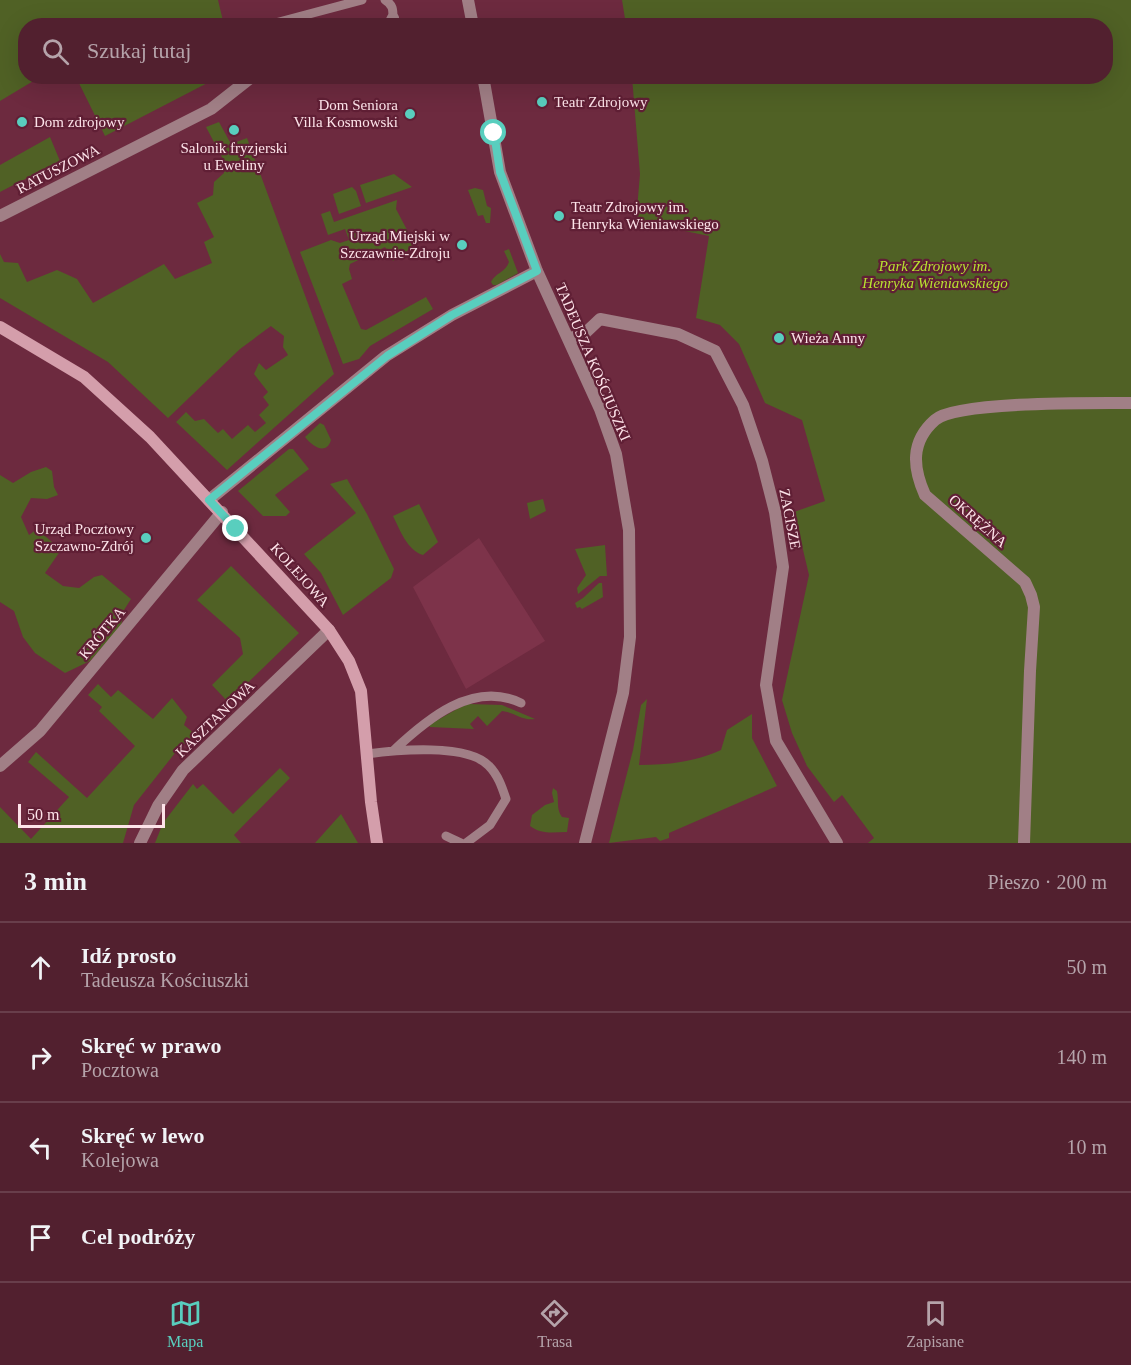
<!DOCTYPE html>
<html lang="pl">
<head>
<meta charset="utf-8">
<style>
	body { margin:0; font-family:"Times New Roman",serif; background:#5c2d3b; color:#f1f3f6 }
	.scale { position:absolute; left:18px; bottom:15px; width:147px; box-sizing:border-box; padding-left:6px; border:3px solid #fde3e9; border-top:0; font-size:16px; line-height:21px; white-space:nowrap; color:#fde3e9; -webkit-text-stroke:4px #601f35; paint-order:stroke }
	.stop { position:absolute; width:18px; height:18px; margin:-14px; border:4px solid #59cebe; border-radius:50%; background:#fff }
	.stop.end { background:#59cebe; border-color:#fff; box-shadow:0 2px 6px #0008 }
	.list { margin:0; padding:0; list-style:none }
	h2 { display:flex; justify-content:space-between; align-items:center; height:78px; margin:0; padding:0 24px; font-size:26px }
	h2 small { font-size:20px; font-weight:400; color:#b5a3aa }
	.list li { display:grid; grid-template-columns:39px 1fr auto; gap:18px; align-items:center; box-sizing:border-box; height:90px; padding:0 24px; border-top:2px solid #683e4b }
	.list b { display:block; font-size:22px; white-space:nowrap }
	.list p { margin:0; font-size:20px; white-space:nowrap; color:#b5a3aa }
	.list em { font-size:20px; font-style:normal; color:#b5a3aa }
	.icon { flex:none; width:33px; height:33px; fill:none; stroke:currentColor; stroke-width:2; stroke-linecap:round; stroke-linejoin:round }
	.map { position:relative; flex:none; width:1131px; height:843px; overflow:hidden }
	.search { position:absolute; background:#52202f; box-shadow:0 6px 24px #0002; left:18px; right:18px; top:18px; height:66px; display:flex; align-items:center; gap:15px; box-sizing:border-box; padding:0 21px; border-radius:24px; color:#b5a3aa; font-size:22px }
	.sheet { height:438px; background:#52202f }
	nav { display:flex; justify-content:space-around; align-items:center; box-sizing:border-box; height:84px; border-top:2px solid #683e4b; background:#52202f; font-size:16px; color:#b5a3aa }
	nav a { display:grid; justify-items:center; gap:3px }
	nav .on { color:#59cebe }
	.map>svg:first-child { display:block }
</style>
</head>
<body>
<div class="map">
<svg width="1131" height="843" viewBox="0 0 1131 843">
	<rect width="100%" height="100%" fill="#6d2a3f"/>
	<path fill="#7d334a" d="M 479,538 L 545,641 L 466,689 L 413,587 Z"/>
	<path fill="#506125" d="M 0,0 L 218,0 L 224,25 L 26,26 L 26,76 L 40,77 L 0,101 Z
		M 622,0 L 1131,0 L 1131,843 L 868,843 L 874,838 L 842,795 L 834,802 L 807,766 L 792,733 L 782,700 L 809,575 L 794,512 L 825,501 L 802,420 L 765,403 L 739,344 L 720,325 L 696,318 L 709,236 L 636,221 L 640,174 L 632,77 L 1106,76 L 1106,26 L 626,25 Z
		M 76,77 L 219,77 L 105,136 Z
		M 219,122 L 231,144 L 247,138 L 334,374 L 227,470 L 176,422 L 186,412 L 195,421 L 204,419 L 218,433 L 223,429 L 232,439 L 248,425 L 255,432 L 266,423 L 259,415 L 269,405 L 263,397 L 268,392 L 254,374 L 259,363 L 266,370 L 288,355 L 283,347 L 284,336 L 272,327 L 271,326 L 240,349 L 168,418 L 108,362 L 0,298 L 0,254 L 4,262 L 18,263 L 27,282 L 57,270 L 77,279 L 93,303 L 164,264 L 175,279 L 212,263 L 204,242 L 214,237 L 197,203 L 213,195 L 214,182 L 224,173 L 224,161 L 206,127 Z
		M 50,137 L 60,161 L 0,192 L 0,165 Z
		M 394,174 L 412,187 L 366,203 L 360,185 Z
		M 352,187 L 356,191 L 361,206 L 339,214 L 333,194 Z
		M 475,188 L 483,190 L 487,206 L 491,208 L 490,223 L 486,223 L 483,215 L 478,216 L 468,190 Z
		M 397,200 L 396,209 L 415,245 L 393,261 L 385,247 L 350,264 L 349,269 L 352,279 L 342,284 L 361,329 L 366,330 L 426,297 L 433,309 L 370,346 L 359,359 L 343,364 L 300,252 L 331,240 L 340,243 L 349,240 L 345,229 L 328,235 L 321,214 L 330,211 L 334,222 Z
		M 509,249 L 518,273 L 497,285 L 493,285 L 491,282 C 495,273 505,273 509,262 L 504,251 Z
		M 320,423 L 324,425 L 331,440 C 326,456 312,446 305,437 Z
		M 289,449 L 293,449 L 309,469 L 275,495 L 290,512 L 286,516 L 263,516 L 238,491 Z
		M 46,467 L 52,471 L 54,487 L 58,495 L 47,499 L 31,498 L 21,517 L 29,535 L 37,529 L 61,550 L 45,573 L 63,586 L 79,588 L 94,577 L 102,575 L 131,599 L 124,610 L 121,626 L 90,661 L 65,673 L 35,653 L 23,637 L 14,611 L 0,602 L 0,475 L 13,483 L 31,472 Z
		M 347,479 L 367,514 L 394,569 L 391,578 L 343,615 L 321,573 L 304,554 L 356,513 L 330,484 Z
		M 543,499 L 546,511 L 530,519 L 527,503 Z
		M 419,504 L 438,542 L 423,555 C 407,550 400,530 393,516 Z
		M 605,545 L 607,576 L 600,576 L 578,594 L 577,588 L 586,575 L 575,549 Z
		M 231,566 L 299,633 L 228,702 L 212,685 L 243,654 L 240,638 L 197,600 Z
		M 599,583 L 602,583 L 603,597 L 582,609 L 580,607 L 577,608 L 575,603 L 583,598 Z
		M 98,684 L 111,697 L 118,690 L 153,719 L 172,698 L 187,717 L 184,725 L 195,734 L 175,753 L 134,805 L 123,843 L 0,843 L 0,807 L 31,839 L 69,797 L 28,762 L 36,752 L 87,798 L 135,746 L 99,711 L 102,707 L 88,695 Z
		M 647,699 L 639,765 C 668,765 694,762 721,750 L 727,730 L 752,714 L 752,738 L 777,786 L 669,833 L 669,838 L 660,841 L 656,837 L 609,843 L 633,750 L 641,705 Z
		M 468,704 L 502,705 L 535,719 C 522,721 514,712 502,711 L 487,726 L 478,716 L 470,724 L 474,729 L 430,727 L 429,725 L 457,709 Z
		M 280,768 L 290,778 L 234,835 L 241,843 L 155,843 L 163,823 L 193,784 L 197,789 L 203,784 L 233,814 Z
		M 553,788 L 557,791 C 559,800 556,809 562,817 L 569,818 L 567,832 C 554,832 542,835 530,826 L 532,815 L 545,805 L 554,802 L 552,793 Z
		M 341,814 L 358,843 L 315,843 Z"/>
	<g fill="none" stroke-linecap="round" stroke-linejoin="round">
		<path stroke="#a17f86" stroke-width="9" d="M 385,0 C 393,5 393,9 393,18
			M 264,26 L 362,0
			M 393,751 C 427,719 473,680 521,703
			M 367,754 C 396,750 468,743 489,766 C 498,775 502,787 506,799 L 490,825 L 466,843
			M 446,836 L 461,843"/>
		<path stroke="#a17f86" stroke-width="12" d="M 468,0 L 473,26
			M 389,26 L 393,18
			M 483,76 L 500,172 L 537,271 L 600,409 L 616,454 L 629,530 L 630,637 L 623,693 L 585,843
			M 0,216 L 211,109 L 253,76
			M 568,338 L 582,336 L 600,319 L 678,334 L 715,351 L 743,405 L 762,461 L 775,512 L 783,567 L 766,685 L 776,741 L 837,843
			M 209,500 L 386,356 L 452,315 L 537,271
			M 0,766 L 40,731 L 222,512
			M 140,843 L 158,806 L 183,770 L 329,630
			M 1024,843 L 1030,671 L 1034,607 L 1031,595 L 1025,582 L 925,495 C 913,468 910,442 935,420 C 956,401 1097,403 1131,403"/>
		<path stroke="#d49eab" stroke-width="12" d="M 0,327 L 84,377 L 150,437 L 329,630 L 349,661 L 361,691 L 371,802 L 377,843"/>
	</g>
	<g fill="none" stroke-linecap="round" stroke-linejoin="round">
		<path stroke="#59cebe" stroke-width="8" d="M 236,529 L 209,500 L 387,356 L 452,315 L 537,271 L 500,172 L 494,133"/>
	</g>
	<g fill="#59cebe" stroke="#601f35" stroke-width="2">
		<circle cx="542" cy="102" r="6"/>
		<circle cx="410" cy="114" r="6"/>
		<circle cx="22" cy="122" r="6"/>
		<circle cx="234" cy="130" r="6"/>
		<circle cx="559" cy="216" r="6"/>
		<circle cx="462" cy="245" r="6"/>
		<circle cx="779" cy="338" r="6"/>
		<circle cx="146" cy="538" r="6"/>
	</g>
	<g text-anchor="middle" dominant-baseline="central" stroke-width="4.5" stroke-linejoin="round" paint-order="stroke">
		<g font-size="15" fill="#fde3e9" stroke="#601f35" text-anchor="start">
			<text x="554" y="102">Teatr Zdrojowy</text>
			<text x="398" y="105" text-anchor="end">Dom Seniora<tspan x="398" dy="17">Villa Kosmowski</tspan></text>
			<text x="34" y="122">Dom zdrojowy</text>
			<text x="234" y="148" text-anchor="middle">Salonik fryzjerski<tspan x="234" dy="17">u Eweliny</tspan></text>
			<text x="571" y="207">Teatr Zdrojowy im.<tspan x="571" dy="17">Henryka Wieniawskiego</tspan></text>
			<text x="450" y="236" text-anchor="end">Urząd Miejski w<tspan x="450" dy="17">Szczawnie-Zdroju</tspan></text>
			<text x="791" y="338">Wieża Anny</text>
			<text x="134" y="529" text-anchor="end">Urząd Pocztowy<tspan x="134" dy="17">Szczawno-Zdrój</tspan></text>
		</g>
		<g font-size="15" fill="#fde3e9" stroke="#601f35">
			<text transform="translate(58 169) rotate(-27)">RATUSZOWA</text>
			<text transform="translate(593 362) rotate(67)">TADEUSZA KOŚCIUSZKI</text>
			<text transform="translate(790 519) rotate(79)">ZACISZE</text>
			<text transform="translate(978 521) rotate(41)">OKRĘŻNA</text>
			<text transform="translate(300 575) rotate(48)">KOLEJOWA</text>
			<text transform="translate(102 633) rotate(-50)">KRÓTKA</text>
			<text transform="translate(215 719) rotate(-44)">KASZTANOWA</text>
		</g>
		<g font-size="15" font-style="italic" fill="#b7e330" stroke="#601f35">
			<text x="935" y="266">Park Zdrojowy im.<tspan x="935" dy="17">Henryka Wieniawskiego</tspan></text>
		</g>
	</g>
</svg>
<div class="scale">50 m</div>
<div class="stop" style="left:494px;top:133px"></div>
<div class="stop end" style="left:236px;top:529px"></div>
<div class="search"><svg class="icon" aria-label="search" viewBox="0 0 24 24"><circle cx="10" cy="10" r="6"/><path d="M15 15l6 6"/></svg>Szukaj tutaj</div>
</div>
<section class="sheet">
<h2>3 min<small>Pieszo · 200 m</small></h2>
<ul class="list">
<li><svg class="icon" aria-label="ahead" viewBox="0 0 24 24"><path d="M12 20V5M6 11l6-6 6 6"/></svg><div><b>Idź prosto</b><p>Tadeusza Kościuszki</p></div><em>50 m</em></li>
<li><svg class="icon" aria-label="right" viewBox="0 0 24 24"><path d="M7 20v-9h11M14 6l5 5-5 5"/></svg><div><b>Skręć w prawo</b><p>Pocztowa</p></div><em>140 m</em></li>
<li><svg class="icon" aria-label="left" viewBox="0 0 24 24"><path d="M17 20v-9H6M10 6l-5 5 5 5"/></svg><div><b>Skręć w lewo</b><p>Kolejowa</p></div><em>10 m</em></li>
<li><svg class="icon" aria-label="arrive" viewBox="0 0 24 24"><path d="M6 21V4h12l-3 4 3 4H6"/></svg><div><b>Cel podróży</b></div></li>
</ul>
</section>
<nav>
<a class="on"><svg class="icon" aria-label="map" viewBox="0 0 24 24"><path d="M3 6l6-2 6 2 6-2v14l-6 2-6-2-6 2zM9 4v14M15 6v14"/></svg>Mapa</a>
<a><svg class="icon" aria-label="directions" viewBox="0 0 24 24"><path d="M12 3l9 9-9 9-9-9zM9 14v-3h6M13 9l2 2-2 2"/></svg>Trasa</a>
<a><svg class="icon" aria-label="saved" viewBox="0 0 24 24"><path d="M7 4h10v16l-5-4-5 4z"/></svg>Zapisane</a>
</nav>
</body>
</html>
